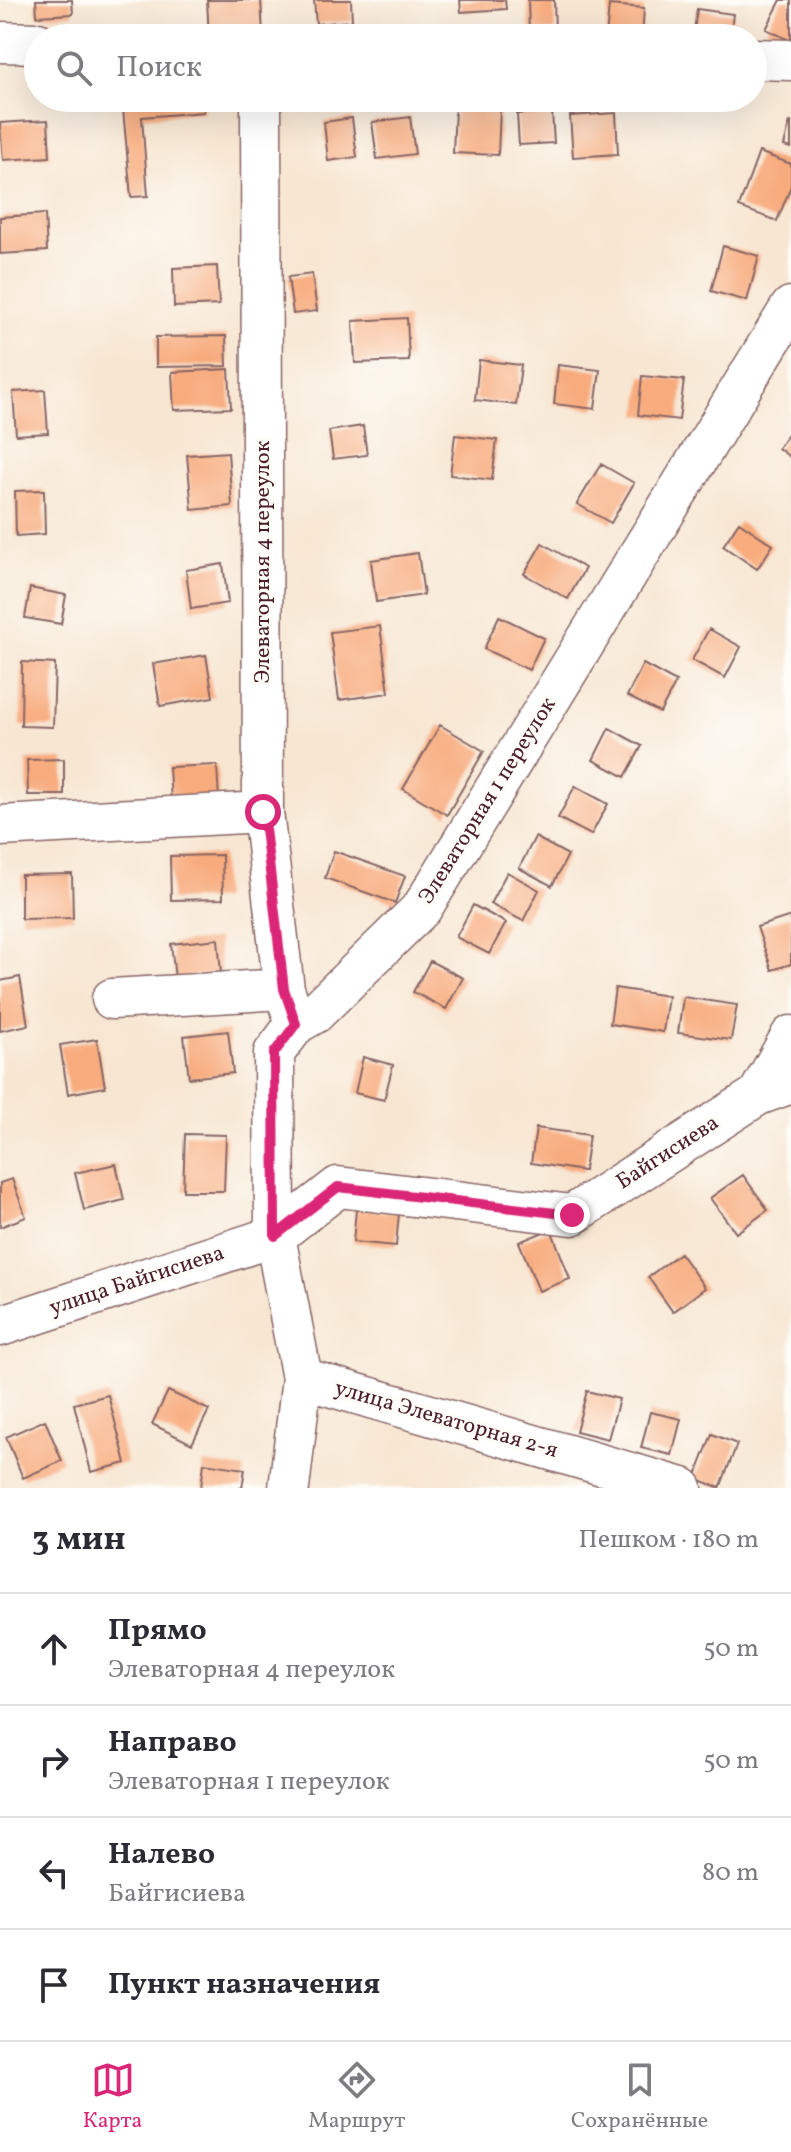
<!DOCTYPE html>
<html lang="ru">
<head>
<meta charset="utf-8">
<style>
	body { margin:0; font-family:Vollkorn,serif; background:#f2f2f3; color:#2b2b33 }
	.stop { position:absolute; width:24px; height:24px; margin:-18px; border:6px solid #db2777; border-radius:50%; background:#fff }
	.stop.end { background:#db2777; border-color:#fff; box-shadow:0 2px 8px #0008 }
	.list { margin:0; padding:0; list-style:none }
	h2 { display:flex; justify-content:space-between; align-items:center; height:104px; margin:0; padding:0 32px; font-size:34px }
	h2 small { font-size:26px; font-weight:400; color:#7c7c81 }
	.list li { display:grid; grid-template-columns:52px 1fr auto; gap:24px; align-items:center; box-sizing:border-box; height:112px; padding:0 32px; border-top:2px solid #e1e1e2 }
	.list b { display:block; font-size:30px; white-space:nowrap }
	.list p { margin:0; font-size:26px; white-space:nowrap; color:#7c7c81 }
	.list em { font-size:26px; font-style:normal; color:#7c7c81 }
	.icon { flex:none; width:44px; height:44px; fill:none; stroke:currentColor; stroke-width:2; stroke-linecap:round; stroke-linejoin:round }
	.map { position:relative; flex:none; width:791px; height:1488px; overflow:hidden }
	.search { position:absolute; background:#fff; box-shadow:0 8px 32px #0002; left:24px; right:24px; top:24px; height:88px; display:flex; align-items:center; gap:20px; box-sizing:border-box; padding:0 28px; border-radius:44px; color:#7c7c81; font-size:30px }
	.sheet { height:552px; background:#fff }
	nav { display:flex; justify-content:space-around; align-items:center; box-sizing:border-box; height:112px; border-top:2px solid #e1e1e2; background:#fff; font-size:22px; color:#7c7c81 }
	nav a { display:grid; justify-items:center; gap:4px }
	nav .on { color:#db2777 }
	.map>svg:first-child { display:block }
</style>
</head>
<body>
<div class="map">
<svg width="791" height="1488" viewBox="0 0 791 1488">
	<rect width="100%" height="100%" fill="#fdfcf7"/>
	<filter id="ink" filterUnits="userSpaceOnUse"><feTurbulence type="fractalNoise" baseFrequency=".0125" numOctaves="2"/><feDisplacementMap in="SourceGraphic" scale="16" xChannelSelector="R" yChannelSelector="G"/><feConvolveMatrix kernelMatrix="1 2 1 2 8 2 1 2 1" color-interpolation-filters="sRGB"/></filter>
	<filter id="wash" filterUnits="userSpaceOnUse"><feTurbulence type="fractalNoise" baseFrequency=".006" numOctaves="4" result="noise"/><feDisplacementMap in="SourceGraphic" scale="32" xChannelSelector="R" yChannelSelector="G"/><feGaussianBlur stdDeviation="1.8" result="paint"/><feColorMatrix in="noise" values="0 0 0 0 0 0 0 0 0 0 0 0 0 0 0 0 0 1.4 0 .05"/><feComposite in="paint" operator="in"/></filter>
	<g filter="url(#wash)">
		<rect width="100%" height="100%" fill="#f7e6d2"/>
		<g id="blocks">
			<path fill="#f8ab7d" d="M 36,0 L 72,0 L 73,14 L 37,16 Z
				M 207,0 L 261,0 L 263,34 L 209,38 Z
				M 314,0 L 351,0 L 352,21 L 316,24 Z
				M 460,0 L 505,0 L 506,9 L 461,12 Z
				M 528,0 L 554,0 L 555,31 L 529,32 Z
				M 781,0 L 791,0 L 791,41 L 766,29 Z
				M 609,5 L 644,8 L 642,38 L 606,38 Z
				M 697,9 L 733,14 L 730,38 L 693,38 Z
				M 122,98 L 203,98 L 204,112 L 142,117 L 148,196 L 131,197 Z
				M 455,107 L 500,109 L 498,155 L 453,153 Z
				M 552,112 L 554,143 L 519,145 L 517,114 Z
				M 616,113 L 618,154 L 573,157 L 570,116 Z
				M 410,117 L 415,154 L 377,159 L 372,122 Z
				M 352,118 L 357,157 L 328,161 L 324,122 Z
				M 48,120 L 50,157 L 3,160 L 0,123 Z
				M 790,122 L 791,122 L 791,148 L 784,146 Z
				M 759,152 L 791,164 L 791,186 L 777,221 L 739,207 Z
				M 45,214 L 47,251 L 0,254 L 0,217 Z
				M 723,246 L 759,256 L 747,301 L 711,291 Z
				M 217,266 L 219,305 L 174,307 L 173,268 Z
				M 312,274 L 317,311 L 293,314 L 288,277 Z
				M 407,318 L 409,361 L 355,363 L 353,321 Z
				M 226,336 L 227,366 L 156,367 L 156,337 Z
				M 479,360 L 521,365 L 516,405 L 475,400 Z
				M 558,365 L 600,370 L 595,409 L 554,404 Z
				M 229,369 L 231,408 L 174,410 L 172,372 Z
				M 642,376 L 684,380 L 679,420 L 638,415 Z
				M 45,390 L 48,433 L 16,435 L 13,392 Z
				M 363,426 L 367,455 L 333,459 L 329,431 Z
				M 791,431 L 791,458 L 778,448 Z
				M 455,435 L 497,440 L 492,480 L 450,475 Z
				M 228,452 L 232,506 L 192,510 L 187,455 Z
				M 601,464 L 634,483 L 611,523 L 577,504 Z
				M 44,490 L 45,534 L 16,536 L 15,491 Z
				M 739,522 L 773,545 L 757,569 L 723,546 Z
				M 542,543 L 585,568 L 568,599 L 524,574 Z
				M 418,553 L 424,595 L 376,602 L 371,560 Z
				M 223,564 L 228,603 L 191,609 L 186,570 Z
				M 30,588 L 66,595 L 61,624 L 25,618 Z
				M 499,616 L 544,638 L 529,670 L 484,649 Z
				M 380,626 L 389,693 L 339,700 L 330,632 Z
				M 709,629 L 741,647 L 725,678 L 692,660 Z
				M 206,655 L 213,697 L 160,706 L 153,664 Z
				M 22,662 L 55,664 L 53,727 L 21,726 Z
				M 643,664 L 676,682 L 660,713 L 627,696 Z
				M 440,725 L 484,751 L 447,815 L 403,789 Z
				M 609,728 L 642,746 L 625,777 L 593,760 Z
				M 64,759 L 64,795 L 28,795 L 27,760 Z
				M 217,765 L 219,800 L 171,802 L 169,767 Z
				M 575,786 L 608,804 L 591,835 L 558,818 Z
				M 535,837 L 568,855 L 552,886 L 519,868 Z
				M 334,851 L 405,876 L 395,903 L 325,878 Z
				M 222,855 L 223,899 L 171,900 L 170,856 Z
				M 507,872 L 539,890 L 523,921 L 490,904 Z
				M 72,874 L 73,918 L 21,919 L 21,875 Z
				M 473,905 L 506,923 L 489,954 L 456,937 Z
				M 791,916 L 791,964 L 772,970 L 757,927 Z
				M 218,939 L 221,973 L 175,978 L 171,944 Z
				M 430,961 L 463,978 L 446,1009 L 413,992 Z
				M 20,977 L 28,1025 L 0,1031 L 0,981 Z
				M 615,988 L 668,996 L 663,1032 L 610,1024 Z
				M 683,997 L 737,1005 L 731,1040 L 678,1033 Z
				M 228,1031 L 233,1073 L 189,1078 L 184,1036 Z
				M 97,1039 L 105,1087 L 68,1094 L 60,1045 Z
				M 363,1057 L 393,1065 L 384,1100 L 355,1093 Z
				M 536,1128 L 589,1135 L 584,1171 L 531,1163 Z
				M 185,1134 L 226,1135 L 224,1191 L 183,1191 Z
				M 116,1164 L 124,1200 L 84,1210 L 75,1173 Z
				M 743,1175 L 768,1210 L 736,1233 L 710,1198 Z
				M 12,1179 L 26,1217 L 0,1227 L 0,1183 Z
				M 356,1209 L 399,1213 L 396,1246 L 353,1242 Z
				M 551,1229 L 570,1279 L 539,1291 L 519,1242 Z
				M 680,1253 L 705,1288 L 673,1312 L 648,1277 Z
				M 168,1391 L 209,1410 L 192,1444 L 152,1424 Z
				M 587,1391 L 619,1399 L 608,1439 L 576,1431 Z
				M 108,1395 L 126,1463 L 91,1472 L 74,1404 Z
				M 650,1412 L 681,1419 L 672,1455 L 641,1448 Z
				M 45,1420 L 62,1461 L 23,1478 L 6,1437 Z
				M 712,1434 L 737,1444 L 720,1488 L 695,1478 Z
				M 204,1463 L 245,1469 L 242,1488 L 201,1488 Z"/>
		</g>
	</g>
	<g filter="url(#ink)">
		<use href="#blocks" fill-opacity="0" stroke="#876565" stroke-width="2"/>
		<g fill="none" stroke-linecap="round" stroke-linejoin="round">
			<defs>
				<path id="minor" d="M 0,42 L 38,43
					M 753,59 L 791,60
					M 261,98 L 263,812 L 284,989 L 296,1024
					M 0,826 L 263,812
					M 112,999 L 284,989
					M 758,1095 L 791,1036
					M 0,1326 L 275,1236 L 338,1187 L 572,1215 L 758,1095 L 791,1083
					M 302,1378 L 682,1488
					M 289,1488 L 302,1378 L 275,1236 L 274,1053 L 296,1024 L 315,1013 L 422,908 L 791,307"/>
			</defs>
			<use href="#minor" stroke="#876565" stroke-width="43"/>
			<use href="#minor" stroke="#fff" stroke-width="40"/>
		</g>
	</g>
	<g fill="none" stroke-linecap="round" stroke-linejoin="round" filter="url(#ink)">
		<path stroke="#db2777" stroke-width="10" d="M 263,812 L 284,989 L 296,1024 L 274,1053 L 275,1236 L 338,1187 L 572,1215"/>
	</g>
	<g text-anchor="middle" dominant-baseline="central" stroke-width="7" stroke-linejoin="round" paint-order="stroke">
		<g font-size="22" fill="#4a1f2b" stroke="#fdfcf7">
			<text transform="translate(263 562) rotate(-90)">Элеваторная 4 переулок</text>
			<text transform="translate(488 801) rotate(-58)">Элеваторная 1 переулок</text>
			<text transform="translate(668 1153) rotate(-33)">Байгисиева</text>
			<text transform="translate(137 1281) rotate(-18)">улица Байгисиева</text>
			<text transform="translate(446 1420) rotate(16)">улица Элеваторная 2-я</text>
		</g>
	</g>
</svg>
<div class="stop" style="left:263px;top:812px"></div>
<div class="stop end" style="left:572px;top:1215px"></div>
<div class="search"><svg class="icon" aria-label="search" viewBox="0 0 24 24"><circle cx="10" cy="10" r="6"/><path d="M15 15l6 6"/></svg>Поиск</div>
</div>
<section class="sheet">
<h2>3 мин<small>Пешком · 180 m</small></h2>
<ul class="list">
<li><svg class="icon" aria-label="ahead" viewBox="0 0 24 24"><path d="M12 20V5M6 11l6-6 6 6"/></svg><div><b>Прямо</b><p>Элеваторная 4 переулок</p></div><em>50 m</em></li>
<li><svg class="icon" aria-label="right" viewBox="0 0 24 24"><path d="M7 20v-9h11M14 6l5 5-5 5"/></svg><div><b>Направо</b><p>Элеваторная 1 переулок</p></div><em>50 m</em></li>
<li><svg class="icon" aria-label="left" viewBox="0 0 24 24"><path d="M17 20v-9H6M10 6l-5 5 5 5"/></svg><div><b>Налево</b><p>Байгисиева</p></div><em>80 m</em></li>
<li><svg class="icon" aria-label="arrive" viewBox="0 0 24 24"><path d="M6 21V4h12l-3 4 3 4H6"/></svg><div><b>Пункт назначения</b></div></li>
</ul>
</section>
<nav>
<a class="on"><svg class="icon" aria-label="map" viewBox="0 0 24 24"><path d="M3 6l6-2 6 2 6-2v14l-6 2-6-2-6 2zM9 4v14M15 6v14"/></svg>Карта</a>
<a><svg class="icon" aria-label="directions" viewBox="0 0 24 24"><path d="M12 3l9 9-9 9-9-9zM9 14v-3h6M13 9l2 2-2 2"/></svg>Маршрут</a>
<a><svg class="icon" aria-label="saved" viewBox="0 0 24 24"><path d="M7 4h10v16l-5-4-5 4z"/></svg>Сохранённые</a>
</nav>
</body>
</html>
